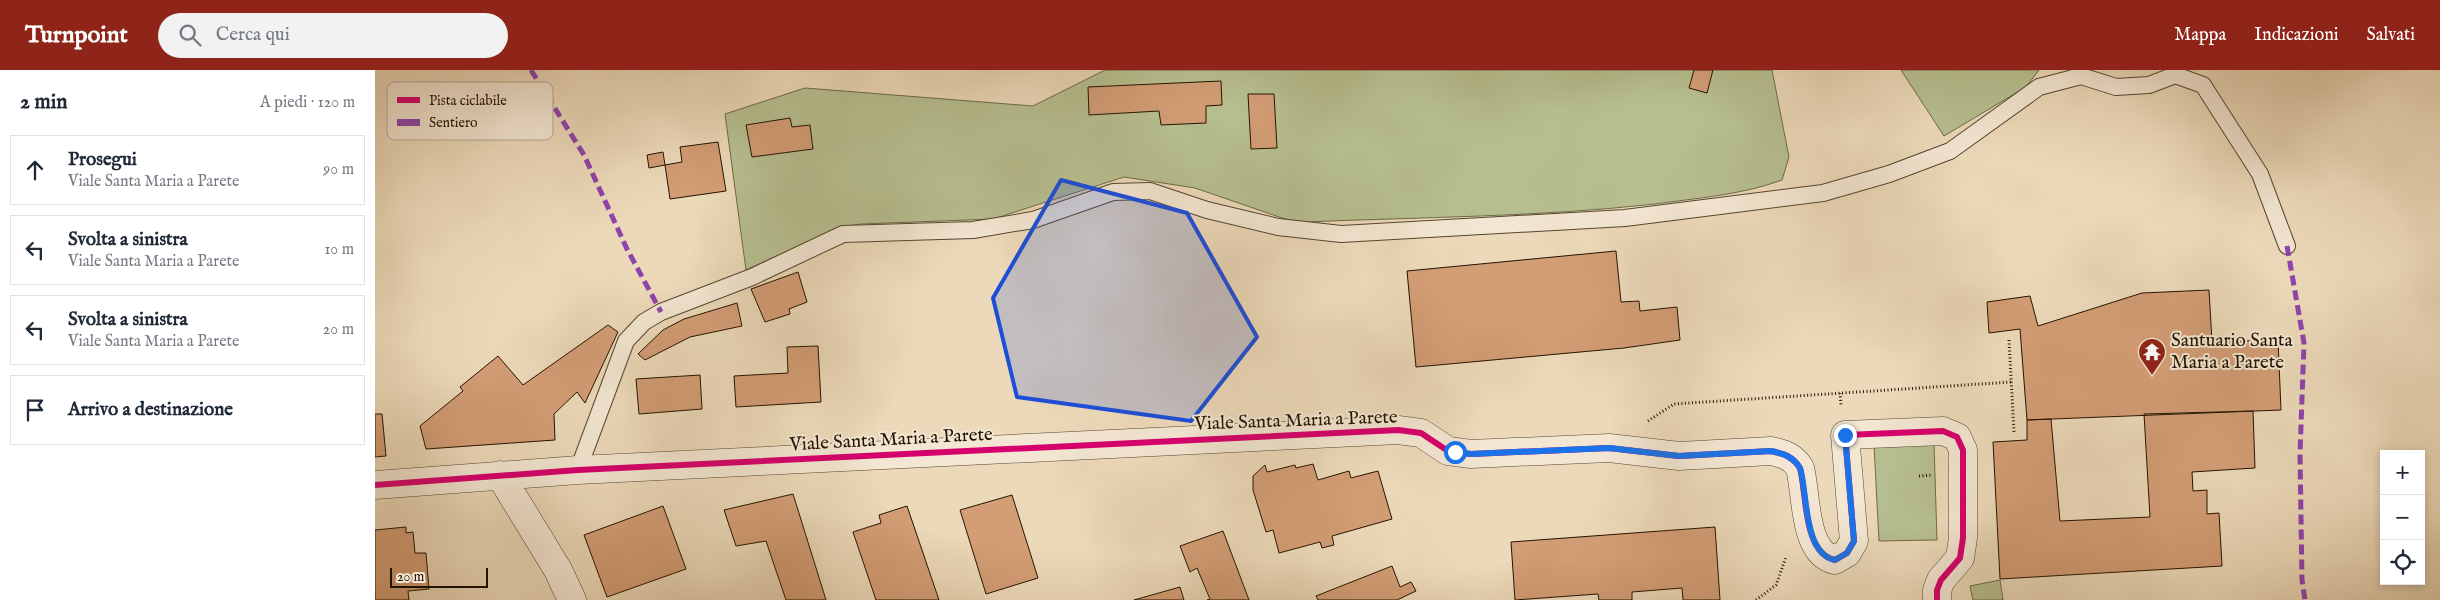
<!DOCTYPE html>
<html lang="it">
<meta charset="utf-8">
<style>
body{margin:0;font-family:"IM FELL English",serif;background:#f2f2f3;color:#1f2937}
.controls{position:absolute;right:15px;bottom:15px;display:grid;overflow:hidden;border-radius:0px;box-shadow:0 2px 8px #0003}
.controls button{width:45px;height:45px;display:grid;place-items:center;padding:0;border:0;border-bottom:1px solid #e0e1e3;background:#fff;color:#1f2937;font:25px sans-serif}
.scale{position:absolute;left:15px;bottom:12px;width:98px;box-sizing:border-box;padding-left:5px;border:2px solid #231400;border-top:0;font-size:14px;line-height:18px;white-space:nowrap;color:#231400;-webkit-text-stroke:4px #f3e6d2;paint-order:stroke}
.stop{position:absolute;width:15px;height:15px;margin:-11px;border:4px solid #1a73e8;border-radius:50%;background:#fff}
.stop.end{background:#1a73e8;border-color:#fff;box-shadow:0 1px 5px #0008}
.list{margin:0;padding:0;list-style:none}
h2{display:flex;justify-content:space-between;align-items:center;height:65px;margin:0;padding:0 20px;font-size:21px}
h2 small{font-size:16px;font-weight:400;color:#747a83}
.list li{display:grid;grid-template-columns:32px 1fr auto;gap:15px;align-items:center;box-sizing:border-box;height:70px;margin:0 10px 10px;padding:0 10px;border:1px solid #e0e1e3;border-radius:0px}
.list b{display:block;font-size:19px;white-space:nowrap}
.list p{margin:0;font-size:16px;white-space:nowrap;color:#747a83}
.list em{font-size:16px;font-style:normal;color:#747a83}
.icon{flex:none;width:28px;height:28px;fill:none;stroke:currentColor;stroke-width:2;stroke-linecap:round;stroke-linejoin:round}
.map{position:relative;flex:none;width:2065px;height:530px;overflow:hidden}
header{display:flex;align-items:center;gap:30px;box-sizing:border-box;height:70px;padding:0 25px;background:#8f2418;color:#fff}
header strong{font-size:24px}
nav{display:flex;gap:28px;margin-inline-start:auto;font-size:18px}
.search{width:350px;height:45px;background:#f2f2f3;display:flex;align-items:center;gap:12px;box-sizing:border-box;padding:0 18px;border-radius:28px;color:#747a83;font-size:19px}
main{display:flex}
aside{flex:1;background:#fff}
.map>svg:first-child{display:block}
.green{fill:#b7bf90;stroke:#6d6a48}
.building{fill:#d39d75;stroke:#231400}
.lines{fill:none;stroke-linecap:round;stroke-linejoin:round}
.lane-casing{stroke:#55452e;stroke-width:18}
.street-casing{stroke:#55452e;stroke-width:29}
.path{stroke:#231400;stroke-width:3;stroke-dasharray:1 2.5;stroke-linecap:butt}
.lane{stroke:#f3e6d2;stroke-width:16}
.street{stroke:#f3e6d2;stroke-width:28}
.quiet{stroke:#8e44ad;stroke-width:5;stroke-dasharray:10 5;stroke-linecap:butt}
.cycleway-casing{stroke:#f3e6d2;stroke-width:9}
.cycleway{stroke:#d6006c;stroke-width:6}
.route{stroke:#1a73e8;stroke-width:6}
.marked{fill:#1d4ed8;fill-opacity:0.2;stroke:#1d4ed8;stroke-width:4;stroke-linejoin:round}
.labels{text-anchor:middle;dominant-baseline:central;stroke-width:4;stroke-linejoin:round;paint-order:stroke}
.poi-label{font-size:19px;fill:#231400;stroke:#f3e6d2;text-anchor:start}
.street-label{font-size:19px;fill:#231400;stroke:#f3e6d2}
.key{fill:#f3e6d2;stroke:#b5a793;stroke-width:1}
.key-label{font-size:14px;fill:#231400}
</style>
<header>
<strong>Turnpoint</strong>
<div class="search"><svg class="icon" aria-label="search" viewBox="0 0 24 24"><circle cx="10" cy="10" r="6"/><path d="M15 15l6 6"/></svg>Cerca qui</div>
<nav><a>Mappa</a><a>Indicazioni</a><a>Salvati</a></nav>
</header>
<main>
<aside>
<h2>2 min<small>A piedi · 120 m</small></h2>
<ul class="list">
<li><svg class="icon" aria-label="ahead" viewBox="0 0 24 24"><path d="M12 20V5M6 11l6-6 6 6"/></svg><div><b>Prosegui</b><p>Viale Santa Maria a Parete</p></div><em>90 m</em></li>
<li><svg class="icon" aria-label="left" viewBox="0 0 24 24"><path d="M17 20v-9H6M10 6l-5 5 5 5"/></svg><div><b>Svolta a sinistra</b><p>Viale Santa Maria a Parete</p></div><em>10 m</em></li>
<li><svg class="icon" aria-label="left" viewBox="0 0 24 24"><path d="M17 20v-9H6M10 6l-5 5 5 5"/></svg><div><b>Svolta a sinistra</b><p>Viale Santa Maria a Parete</p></div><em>20 m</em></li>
<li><svg class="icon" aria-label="arrive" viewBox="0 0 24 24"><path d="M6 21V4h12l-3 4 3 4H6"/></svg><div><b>Arrivo a destinazione</b></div></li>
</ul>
</aside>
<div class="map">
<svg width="2065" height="530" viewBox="0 0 2065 530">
<rect width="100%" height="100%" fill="#ecd9b9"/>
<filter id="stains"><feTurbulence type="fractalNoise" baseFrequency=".004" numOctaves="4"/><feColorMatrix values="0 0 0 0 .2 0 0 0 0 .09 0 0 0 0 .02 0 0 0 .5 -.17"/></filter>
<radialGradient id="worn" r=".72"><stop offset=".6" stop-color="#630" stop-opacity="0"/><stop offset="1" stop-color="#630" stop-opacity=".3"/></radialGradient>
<path class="green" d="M730,0H1397L1414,87L1407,110C1366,125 1323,128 1280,134C1164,147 1047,147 930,152L910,149L820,118L749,107L618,149L486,154L465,157L371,200L350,44L430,18L658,36Z
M1526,0H1664L1651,17L1569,66Z
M1559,373L1562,470L1504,471L1499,375Z
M1625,510L1628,530H1598L1595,516Z"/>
<path class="building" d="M1319,0H1338L1332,23L1314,18Z
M846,11L847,35L831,36V53L786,55L784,41L714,45L713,17Z
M873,24H899L902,78L876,79Z
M415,48L417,57L435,55L438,79L377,87L371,55Z
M343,72L351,121L295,129L290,95L307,92L305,77Z
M288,82L290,95L274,98L272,85Z
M1241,181L1246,232L1264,231L1265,241L1302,237L1305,270L1249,278L1041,297L1032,201Z
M423,202L432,232L414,239L415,244L390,252L376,219Z
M1834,220L1837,272L1903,270L1906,340L1652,350L1645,259L1614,263L1612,232L1655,226L1663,256L1767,223Z
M362,233L367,256L315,267L270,290L263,284L288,260L309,249Z
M233,255L243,262L210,333L202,322L179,344L180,370L51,379L45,356L88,321L85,317L123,286L148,315Z
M443,276L446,332L361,337L359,306L413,303L412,277Z
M325,305L327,339L264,344L261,309Z
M1878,341L1880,398L1817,402L1818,421L1832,420V444L1844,443L1847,496L1625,509L1618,372L1652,370V350L1676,349L1685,451L1775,447L1769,344Z
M0,344H7L11,386L0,387Z
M938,394L943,410L974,401L976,408L1003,401L1017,449L957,466L959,475L947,478L945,472L904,483L898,460L891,462L878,420V406L890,395L892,402L920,395L921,398Z
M418,424L451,530H411L391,471L361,476L349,440Z
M637,425L663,508L611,524L585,440Z
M288,436L311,499L232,527L209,465Z
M532,436L564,530H501L478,462L506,453L504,445Z
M31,457V463L38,462L40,483H51L54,519L33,521L34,530H0V460Z
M1340,457L1345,530H1308L1307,518L1257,522V530H1224L1223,524L1140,530L1136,472Z
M848,461L874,530H832L835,529L822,498L815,502L805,476Z
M1017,496L1025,517L1036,512L1041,521L1022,530H943L941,526Z
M805,517L809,530H759Z"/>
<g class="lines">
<defs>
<path id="lane" d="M203,400L251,271L269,252L286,242L377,207L468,164L598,160L658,150L738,122L775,121L832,140L903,157L966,164L1250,148L1448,123L1514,104L1575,81L1664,17L1706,6L1741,17L1774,15L1800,5L1828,15L1885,104L1912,176"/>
<path id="street" d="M125,405L183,500L197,530
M0,415L203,400L1023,360L1046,363L1073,381L1096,384L1234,378L1304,386L1396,381C1410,384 1418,387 1425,398C1432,425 1428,483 1460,490L1472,483L1479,471L1470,365L1568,361L1582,367L1588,380V468L1585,488L1566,510L1562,520V530"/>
</defs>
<use href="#lane" class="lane-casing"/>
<use href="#street" class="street-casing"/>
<path class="path" d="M1634,270L1639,362
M1465,323L1466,335
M1273,351L1299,334L1636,312
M1544,406L1558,405
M1381,530L1401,515L1411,487"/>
<use href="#lane" class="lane"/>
<use href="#street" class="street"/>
<path class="quiet" d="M156,0L209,85L252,179L286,242
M1912,176L1929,273L1925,384L1927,510L1930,530"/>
<defs>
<path id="cycleway" d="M0,415L203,400L1023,360L1046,363L1073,381L1096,384L1234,378L1304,386L1396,381C1410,384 1418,387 1425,398C1432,425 1428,483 1460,490L1472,483L1479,471L1470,365L1568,361L1582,367L1588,380V468L1585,488L1566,510L1562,520V530"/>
</defs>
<use href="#cycleway" class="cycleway-casing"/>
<use href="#cycleway" class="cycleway"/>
</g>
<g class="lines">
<path class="route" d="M1080,382L1096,384L1234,378L1304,386L1396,381C1410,384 1418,387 1425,398C1433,425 1428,483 1460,490L1472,483L1479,471L1470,365"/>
</g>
<path class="marked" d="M686,110L812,143L882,267L816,351L642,327L618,228Z"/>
<defs>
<symbol id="temple-pin" viewBox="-11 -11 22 30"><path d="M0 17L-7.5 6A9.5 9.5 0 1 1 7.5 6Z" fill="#8f2418" stroke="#f3e6d2"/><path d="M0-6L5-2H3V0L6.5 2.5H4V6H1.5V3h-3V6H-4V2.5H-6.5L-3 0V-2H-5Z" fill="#fff"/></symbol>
</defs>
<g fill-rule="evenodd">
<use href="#temple-pin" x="1761" y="266" width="32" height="43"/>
</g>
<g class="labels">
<g class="poi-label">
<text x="1796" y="271">Santuario Santa<tspan x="1796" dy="22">Maria a Parete</tspan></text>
</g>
<g class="street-label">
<text transform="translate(921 351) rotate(-2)">Viale Santa Maria a Parete</text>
<text transform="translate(516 370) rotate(-3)">Viale Santa Maria a Parete</text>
</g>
</g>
<rect x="12" y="12" width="166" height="58" rx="8" class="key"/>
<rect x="22" y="27" width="23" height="6" fill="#d6006c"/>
<rect x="22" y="49" width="23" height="7" fill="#8e44ad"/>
<g class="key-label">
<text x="54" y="35">Pista ciclabile</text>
<text x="54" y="57">Sentiero</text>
</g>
<rect width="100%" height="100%" filter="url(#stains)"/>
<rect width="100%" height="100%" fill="url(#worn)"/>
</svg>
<div class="controls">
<button>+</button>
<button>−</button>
<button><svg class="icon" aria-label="locate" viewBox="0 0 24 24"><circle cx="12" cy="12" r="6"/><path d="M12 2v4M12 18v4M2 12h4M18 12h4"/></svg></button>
</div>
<div class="scale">20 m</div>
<div class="stop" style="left:1080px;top:382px"></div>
<div class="stop end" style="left:1470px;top:365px"></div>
</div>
</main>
